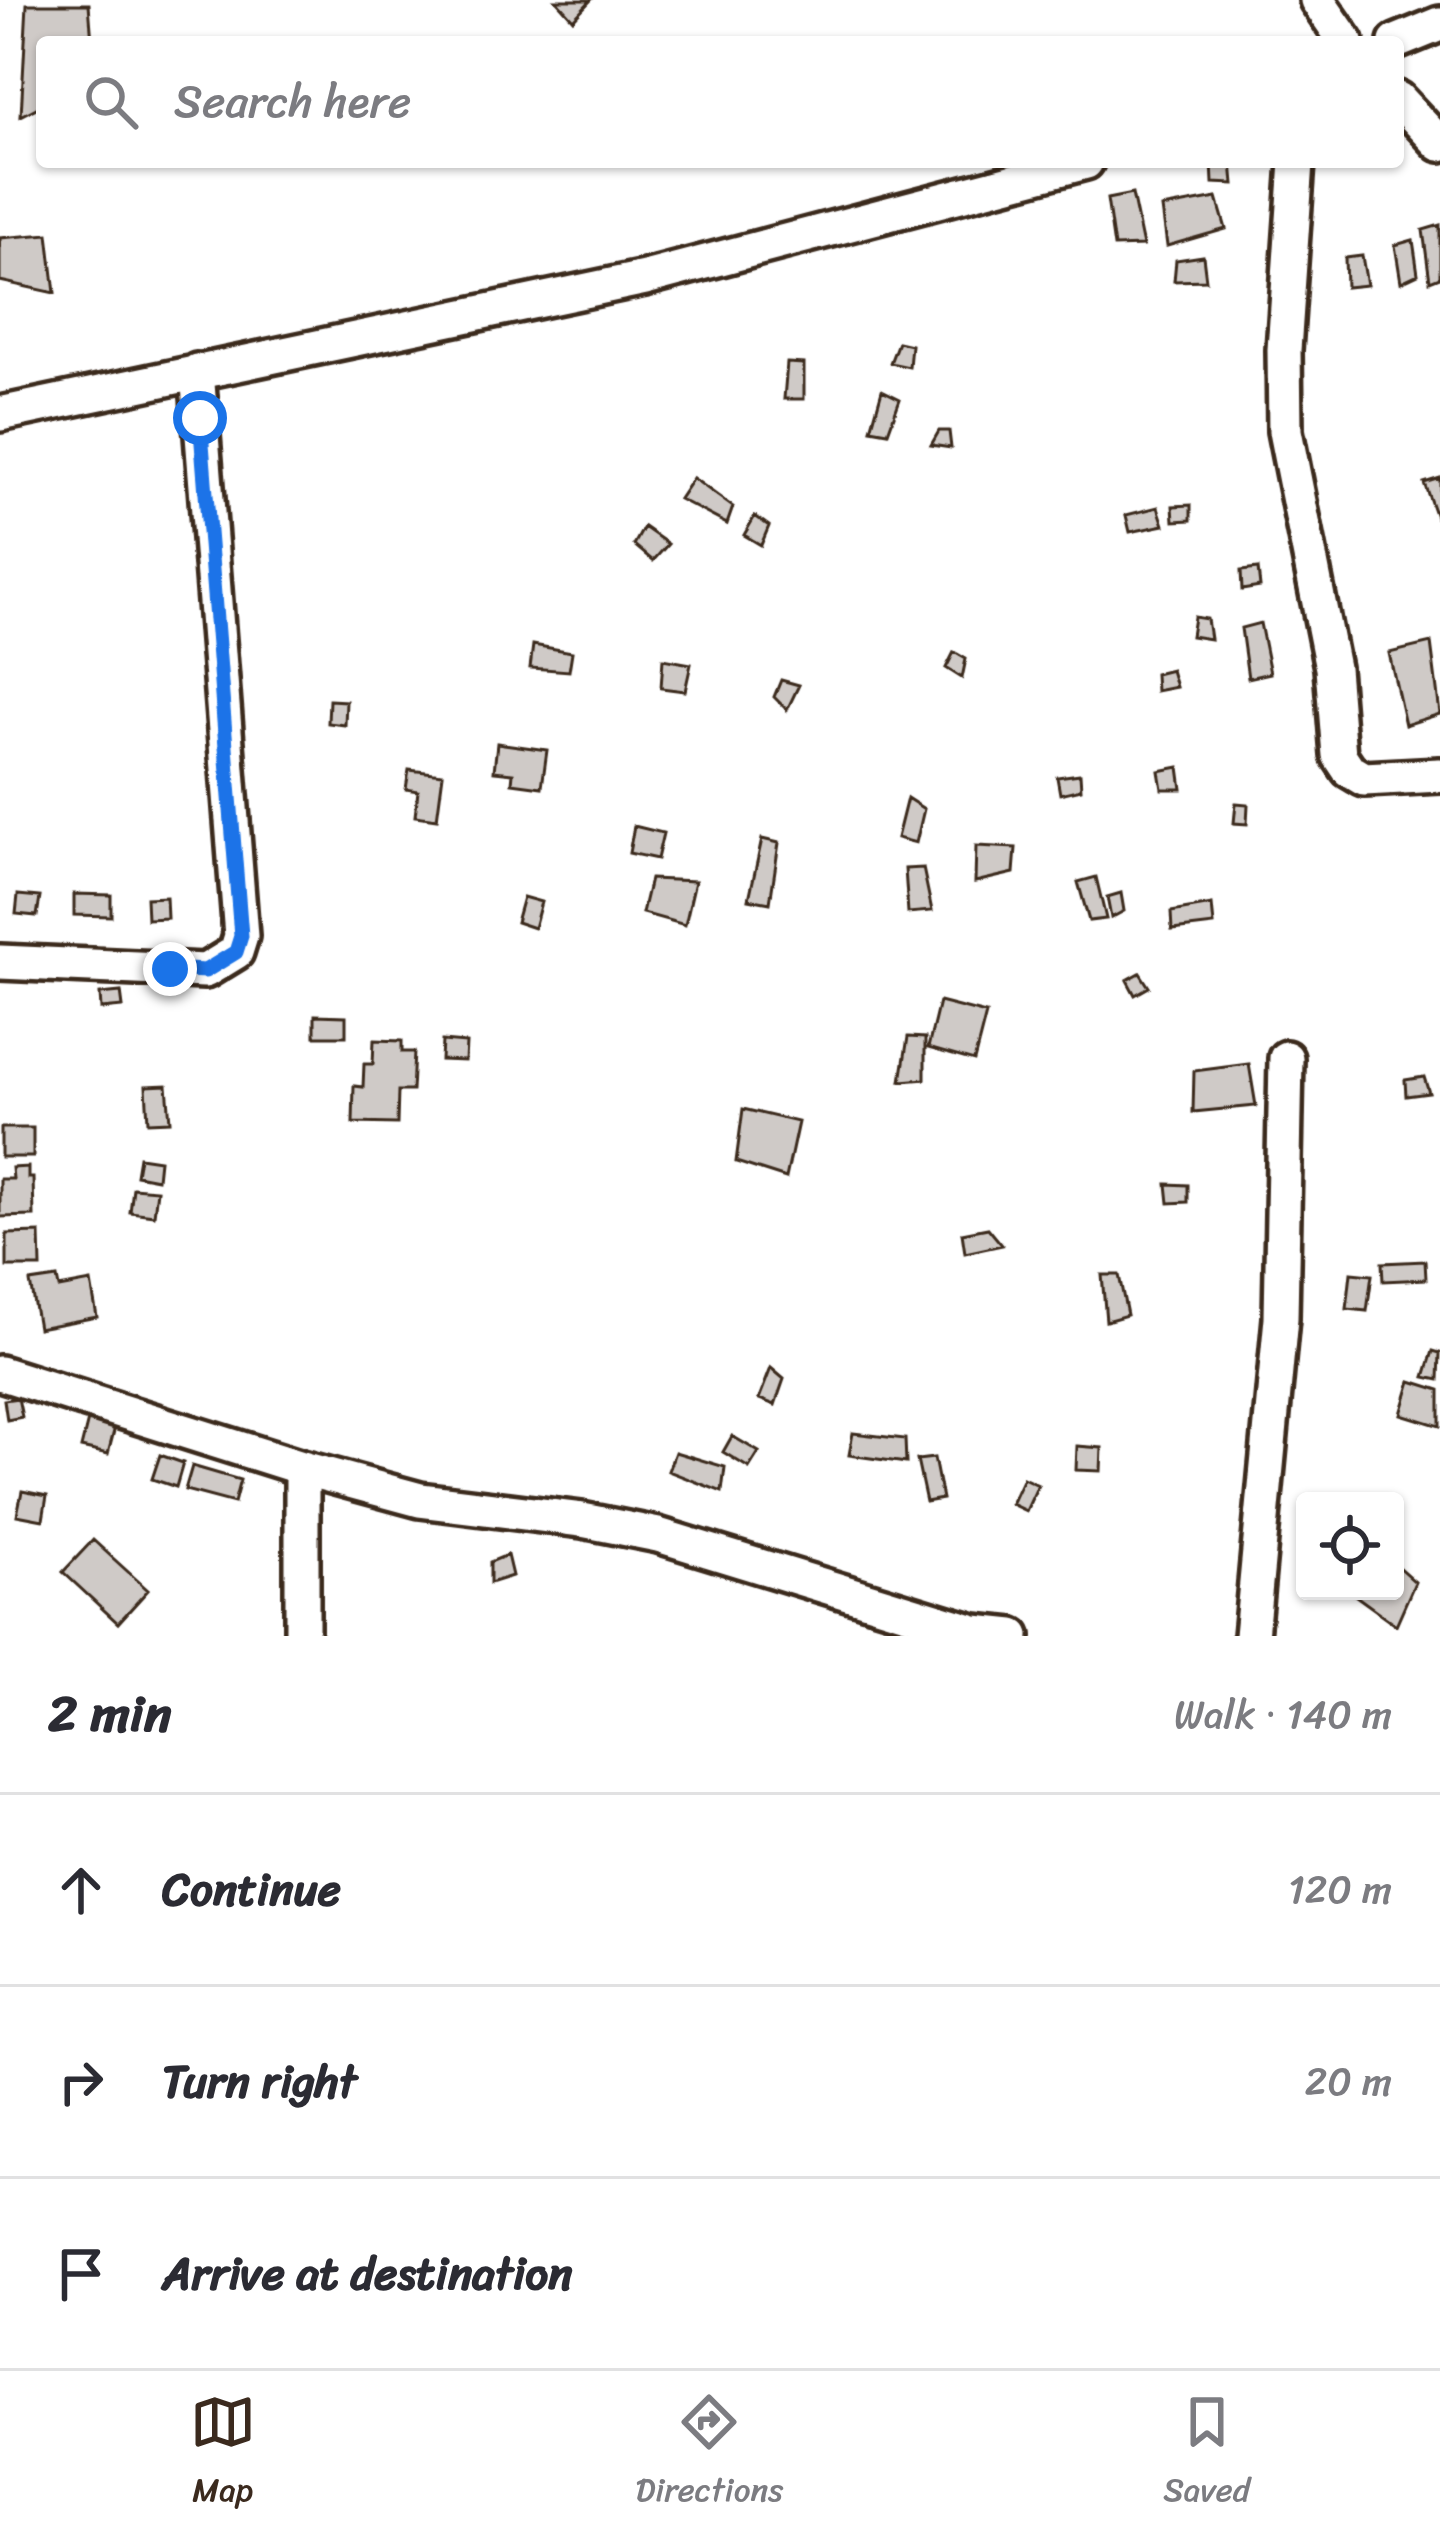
<!DOCTYPE html>
<meta charset="utf-8">
<style>
body{margin:0;font-family:Sriracha,sans-serif;background:#f7f7f7;color:#2b2b33}
.controls{position:absolute;right:36px;bottom:36px;display:grid;overflow:hidden;border-radius:12px;box-shadow:0 3px 9px #0004}
.controls button{width:108px;height:108px;display:grid;place-items:center;padding:0;border:0;border-bottom:3px solid #e1e1e2;background:#fff;color:#2b2b33;font:60px sans-serif}
.stop{position:absolute;width:36px;height:36px;margin:-27px;border:9px solid #1a73e8;border-radius:50%;background:#fff}
.stop.end{background:#1a73e8;border-color:#fff;box-shadow:0 3px 12px #0008}
.list{margin:0;padding:0;list-style:none}
h2{display:flex;justify-content:space-between;align-items:center;height:156px;margin:0;padding:0 48px;font-size:51px}
h2 small{font-size:39px;font-weight:400;color:#7c7c81}
.list li{display:grid;grid-template-columns:78px 1fr auto;gap:36px;align-items:center;box-sizing:border-box;height:192px;padding:0 48px;border-top:3px solid #e1e1e2}
.list b{display:block;font-size:45px;white-space:nowrap}
.list em{font-size:39px;font-style:normal;color:#7c7c81}
.icon{flex:none;width:66px;height:66px;fill:none;stroke:currentColor;stroke-width:2;stroke-linecap:round;stroke-linejoin:round}
.map{position:relative;flex:none;width:1440px;height:1636px;overflow:hidden}
.search{position:absolute;background:#fff;box-shadow:0 3px 9px #0004;left:36px;right:36px;top:36px;height:132px;display:flex;align-items:center;gap:30px;box-sizing:border-box;padding:0 42px;border-radius:12px;color:#7c7c81;font-size:45px}
.sheet{height:732px;background:#fff}
nav{display:flex;justify-content:space-around;align-items:center;box-sizing:border-box;height:168px;border-top:3px solid #e1e1e2;background:#fff;font-size:33px;color:#7c7c81}
nav a{display:grid;justify-items:center;gap:6px}
nav .on{color:#3b2a1e}
.map>svg:first-child{display:block}
.building{fill:#cfcac7;stroke:#3b2a1e;stroke-width:3}
.lines{fill:none;stroke-linecap:round;stroke-linejoin:round}
.street-casing{stroke:#3b2a1e;stroke-width:42}
.street{stroke:#fff;stroke-width:33}
.route{stroke:#1a73e8;stroke-width:15}
</style>
<div class="map">
<svg width="1440" height="1636" viewBox="0 0 1440 1636">
<rect width="100%" height="100%" fill="#fff"/>
<filter id="ink" filterUnits="userSpaceOnUse"><feTurbulence type="fractalNoise" baseFrequency=".00833" numOctaves="2"/><feDisplacementMap in="SourceGraphic" scale="24" xChannelSelector="R" yChannelSelector="G"/><feConvolveMatrix kernelMatrix="1 2 1 2 8 2 1 2 1" color-interpolation-filters="sRGB"/></filter>
<g filter="url(#ink)">
<path class="building" d="M556,0H591L573,19Z
M27,4H89L92,42H42V105L21,116Z
M1212,162H1232L1234,184L1213,183Z
M1132,194L1143,246L1114,247L1107,199Z
M1217,198L1226,229L1167,246L1162,208Z
M1440,225V277L1430,281L1423,230Z
M48,234L55,293L0,281V238Z
M1413,240L1418,274L1401,282L1395,245Z
M1203,256L1206,280L1174,281L1176,260Z
M1362,256L1367,285L1346,287L1345,258Z
M898,342L911,345L909,367L890,363Z
M787,363L804,364V399H784Z
M882,390L900,399L888,432L871,429Z
M939,431H949L951,448L931,445Z
M693,478L733,507L727,524L679,499Z
M1440,478V515L1436,517L1424,483Z
M1191,505V520L1174,521L1173,506Z
M1158,507L1164,525L1130,532L1126,515Z
M755,516L769,526L761,545L744,535Z
M644,527L668,544L653,561L634,545Z
M1258,569L1260,587L1242,590L1241,571Z
M1194,617L1207,619L1210,639L1191,636Z
M1260,623L1270,673L1248,678L1241,628Z
M1431,643L1440,714L1405,725L1389,653Z
M533,645L572,652L569,671L530,668Z
M954,652L966,659L962,678L946,668Z
M663,659L691,664L685,691L661,688Z
M1171,670L1176,687L1156,691L1155,674Z
M781,680L799,685L787,710L774,697Z
M329,700L346,701L345,725L328,723Z
M497,743L547,750L542,787L512,783L513,773L494,771Z
M1179,767L1182,789H1162L1159,771Z
M409,770L443,774L437,819L415,816L418,791L406,789Z
M1080,774L1081,789L1060,794L1057,777Z
M907,798L924,809L916,843L897,838Z
M1236,803L1248,804L1247,824L1234,823Z
M634,826L663,833L657,859L629,853Z
M762,839L779,843L770,903L749,899Z
M976,846L1016,848L1014,873L975,882Z
M923,868L932,911L908,913L905,869Z
M1096,877L1106,919L1089,921L1078,882Z
M650,879L695,881L685,925L642,913Z
M1121,893L1124,911L1111,918L1107,897Z
M74,894L111,895V916L74,915Z
M18,895L40,897L37,916L16,914Z
M166,897L167,918L147,919L146,898Z
M523,897L541,902L534,928L516,922Z
M1212,905L1214,925L1172,930L1171,912Z
M1140,973L1149,987L1135,995L1127,980Z
M121,992L123,1007L101,1009L100,994Z
M939,1002L986,1014L974,1061L928,1048Z
M315,1015L346,1016V1036H315Z
M908,1037L925,1038V1079L901,1081Z
M374,1040L402,1041V1052H414L412,1091H398L397,1124L353,1123L354,1086L363,1087L364,1064H373Z
M442,1041L466,1043L465,1061L441,1060Z
M1249,1064L1256,1106L1193,1112L1194,1071Z
M1424,1077L1429,1093L1406,1096L1405,1080Z
M167,1085L170,1121L148,1122L146,1086Z
M743,1109L798,1122L786,1178L736,1162Z
M1,1128H33V1157H1Z
M139,1157L159,1160L157,1179L136,1175Z
M28,1167V1178H33L34,1216L0,1217V1179H13L12,1168Z
M1167,1184L1188,1185V1202L1169,1203Z
M133,1188L157,1190L154,1215L130,1212Z
M988,1228L1002,1245L965,1253L962,1233Z
M40,1233L41,1267H7V1234Z
M1425,1261L1426,1279L1383,1281L1382,1263Z
M1351,1273L1372,1275L1367,1311L1347,1309Z
M1102,1275H1119L1127,1315L1106,1321Z
M57,1278L59,1288L91,1282L97,1317L38,1328L30,1282Z
M1433,1351L1440,1353L1439,1380L1425,1377Z
M771,1368L784,1379L775,1405L759,1399Z
M1411,1381L1440,1390V1426L1401,1414Z
M18,1398L22,1417L7,1420L4,1400Z
M88,1420L115,1427L108,1454L81,1448Z
M853,1433L905,1439L906,1463L849,1455Z
M732,1436L759,1452L749,1468L723,1452Z
M1077,1446L1102,1448L1101,1471L1076,1470Z
M675,1452L725,1467L722,1492L668,1471Z
M160,1455L183,1463L176,1487L152,1479Z
M934,1458L942,1499L926,1502L917,1460Z
M192,1466L240,1480L234,1503L185,1490Z
M1023,1478L1038,1485L1026,1511L1011,1504Z
M22,1491L47,1496L43,1520L17,1515Z
M93,1540L148,1590L118,1623L63,1572Z
M507,1555L512,1576L490,1583V1562Z
M1395,1564L1415,1582L1396,1625L1349,1591H1395Z"/>
<g class="lines">
<defs>
<path id="street" d="M1317,0L1346,42
M1396,42L1440,24
M1398,99L1440,144
M1297,162L1284,350L1285,431L1332,668L1339,755L1349,770L1364,779L1440,775
M0,414L645,278L1086,162
M0,962L205,971L236,952L241,936L197,371
M0,1373L302,1468L420,1500L582,1520L658,1535L975,1632L1013,1636
M302,1468V1636
M1251,1636L1281,1318L1286,1058"/>
</defs>
<use href="#street" class="street-casing"/>
<use href="#street" class="street"/>
</g>
</g>
<g class="lines" filter="url(#ink)">
<path class="route" d="M170,969L205,971L236,952L241,936L200,418"/>
</g>
</svg>
<div class="controls">
<button><svg class="icon" aria-label="locate" viewBox="0 0 24 24"><circle cx="12" cy="12" r="6"/><path d="M12 2v4M12 18v4M2 12h4M18 12h4"/></svg></button>
</div>
<div class="stop" style="left:200px;top:418px"></div>
<div class="stop end" style="left:170px;top:969px"></div>
<div class="search"><svg class="icon" aria-label="search" viewBox="0 0 24 24"><circle cx="10" cy="10" r="6"/><path d="M15 15l6 6"/></svg>Search here</div>
</div>
<section class="sheet">
<h2>2 min<small>Walk · 140 m</small></h2>
<ul class="list">
<li><svg class="icon" aria-label="ahead" viewBox="0 0 24 24"><path d="M12 20V5M6 11l6-6 6 6"/></svg><div><b>Continue</b></div><em>120 m</em></li>
<li><svg class="icon" aria-label="right" viewBox="0 0 24 24"><path d="M7 20v-9h11M14 6l5 5-5 5"/></svg><div><b>Turn right</b></div><em>20 m</em></li>
<li><svg class="icon" aria-label="arrive" viewBox="0 0 24 24"><path d="M6 21V4h12l-3 4 3 4H6"/></svg><div><b>Arrive at destination</b></div></li>
</ul>
</section>
<nav>
<a class="on"><svg class="icon" aria-label="map" viewBox="0 0 24 24"><path d="M3 6l6-2 6 2 6-2v14l-6 2-6-2-6 2zM9 4v14M15 6v14"/></svg>Map</a>
<a><svg class="icon" aria-label="directions" viewBox="0 0 24 24"><path d="M12 3l9 9-9 9-9-9zM9 14v-3h6M13 9l2 2-2 2"/></svg>Directions</a>
<a><svg class="icon" aria-label="saved" viewBox="0 0 24 24"><path d="M7 4h10v16l-5-4-5 4z"/></svg>Saved</a>
</nav>
